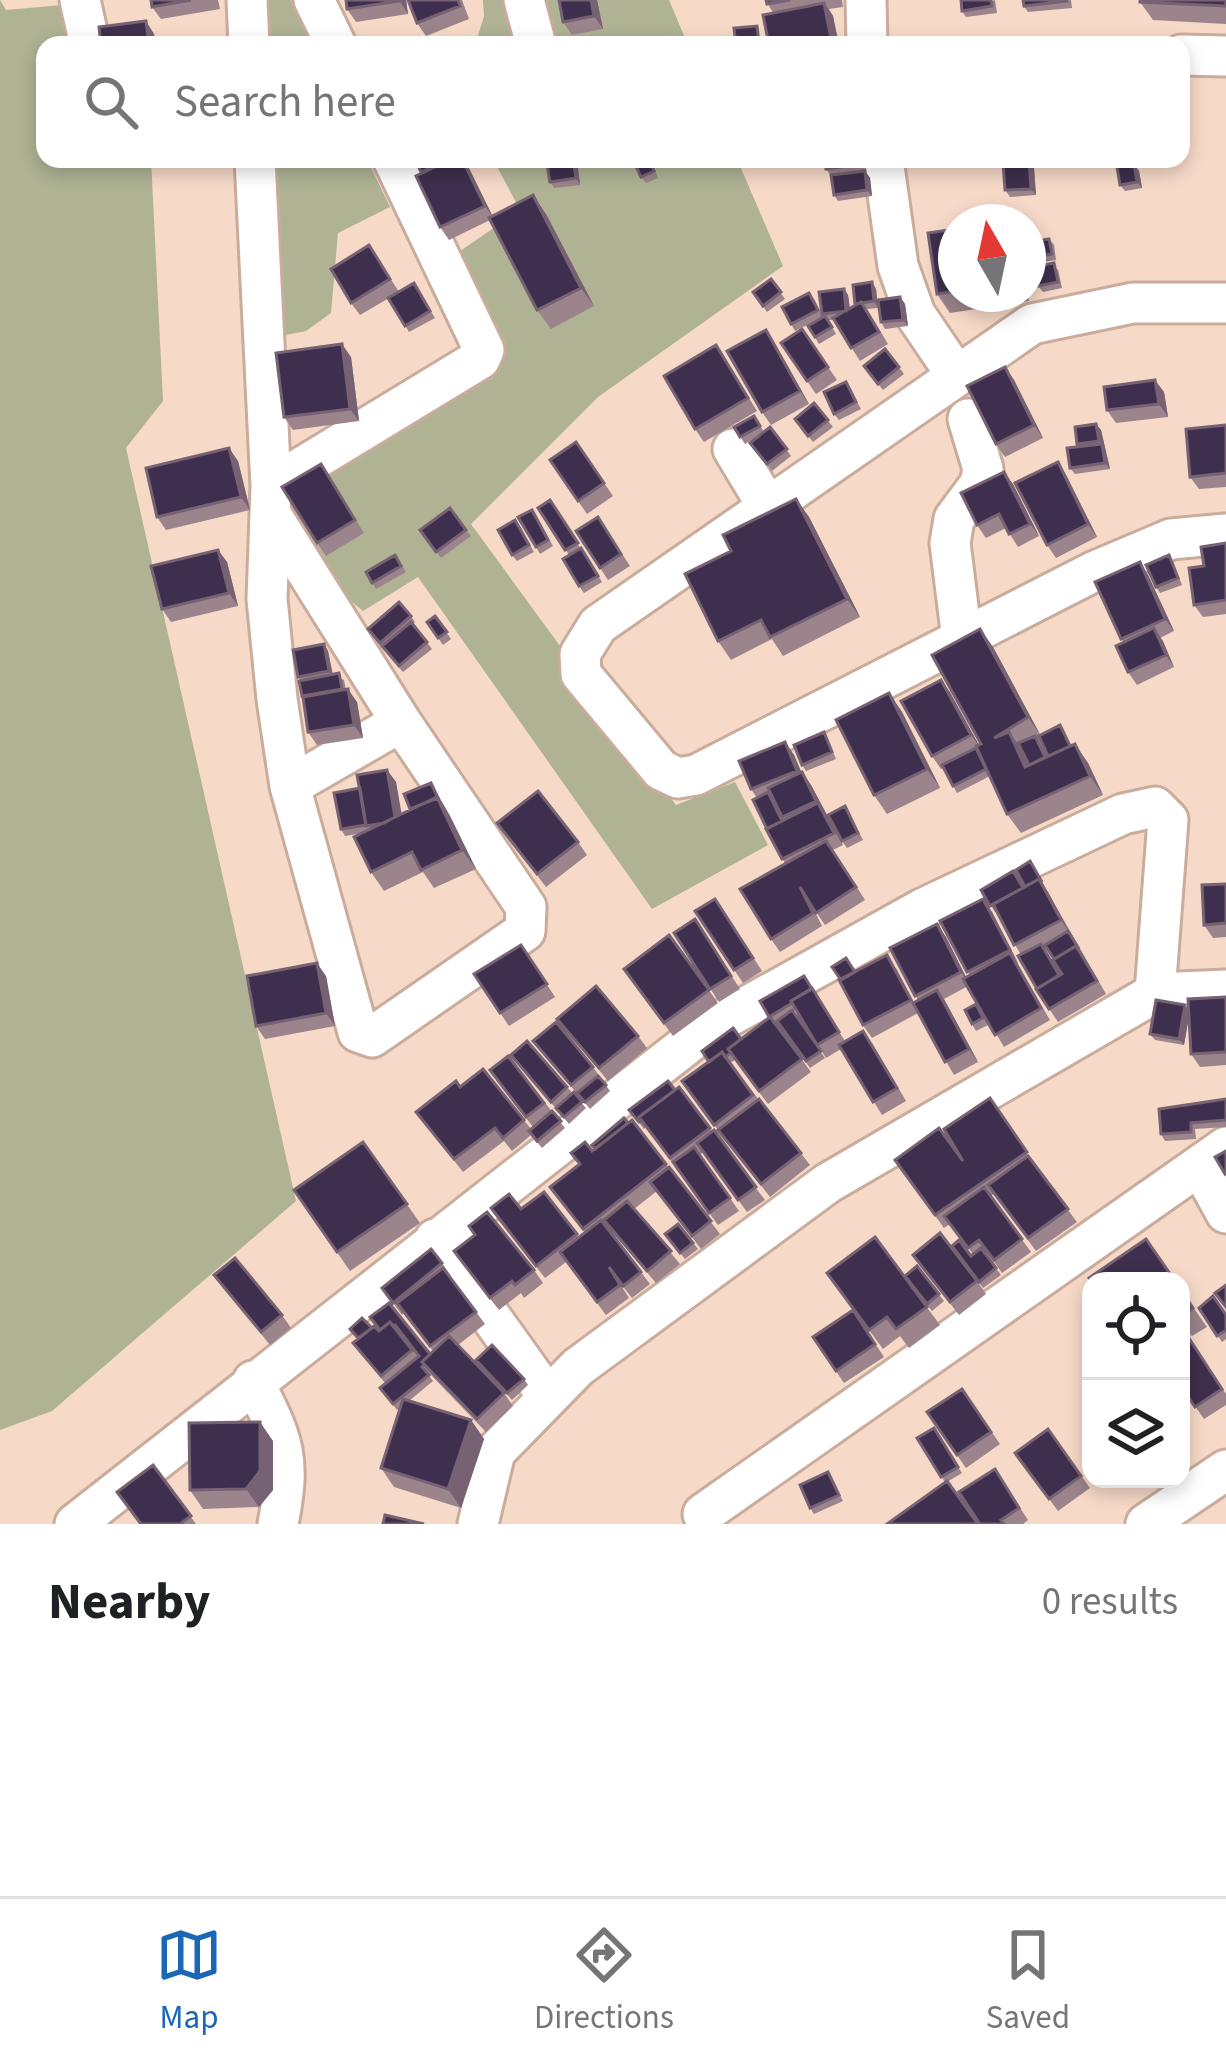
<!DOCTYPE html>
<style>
body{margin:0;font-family:"Source Sans 3",sans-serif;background:#f2f2f2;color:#202124}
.controls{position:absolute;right:36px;bottom:36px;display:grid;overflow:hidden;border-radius:24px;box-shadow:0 6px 18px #0003}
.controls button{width:108px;height:108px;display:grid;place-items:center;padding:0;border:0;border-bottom:3px solid #e0e0e0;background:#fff;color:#202124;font:60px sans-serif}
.compass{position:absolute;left:938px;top:204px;width:108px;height:108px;border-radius:50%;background:#fff;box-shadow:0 6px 18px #0003;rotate:351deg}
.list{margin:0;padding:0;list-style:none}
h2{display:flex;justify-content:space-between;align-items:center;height:156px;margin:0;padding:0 48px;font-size:51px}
h2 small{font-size:39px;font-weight:400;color:#757577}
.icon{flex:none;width:66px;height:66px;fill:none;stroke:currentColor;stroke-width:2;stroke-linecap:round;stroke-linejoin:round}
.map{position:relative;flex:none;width:1226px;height:1524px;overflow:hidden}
.search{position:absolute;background:#fff;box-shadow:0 6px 18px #0003;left:36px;right:36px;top:36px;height:132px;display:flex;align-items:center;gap:30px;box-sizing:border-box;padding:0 42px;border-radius:24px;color:#757577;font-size:45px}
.sheet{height:372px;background:#fff}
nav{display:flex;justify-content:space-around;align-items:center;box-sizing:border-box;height:168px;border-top:3px solid #e0e0e0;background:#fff;font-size:33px;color:#757577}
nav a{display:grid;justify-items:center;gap:6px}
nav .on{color:#1b67b6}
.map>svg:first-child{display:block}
.green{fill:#afb394}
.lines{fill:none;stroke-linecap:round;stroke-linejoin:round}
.minor-casing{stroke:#caac9c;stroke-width:45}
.minor{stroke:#fff;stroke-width:39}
.wall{fill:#9b848b;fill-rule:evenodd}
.shaded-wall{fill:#766273}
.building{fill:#3f2f4e;stroke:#766273;stroke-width:3}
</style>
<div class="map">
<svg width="1226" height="1524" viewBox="0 0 1226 1524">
<rect width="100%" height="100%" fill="#f7d9c8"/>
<path class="green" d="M0,0L6,10L73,4L79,45H45V159H151L163,401L126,448L296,1201L52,1411L0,1430Z
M268,0H291L313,45H263L261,7Z
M483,0H669L688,45H475L484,16Z
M268,159H367L390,207L338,233L331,313L306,331L276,337Z
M493,159H737L783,266L598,397L471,524L676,805L735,782L768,845L652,909L418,577L363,611L320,575L284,501L295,484L502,342L450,258L520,210Z"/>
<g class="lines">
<defs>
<path id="minor" d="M80,0L90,45
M247,0L249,45
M314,0L336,45
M524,0L536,45
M866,0L867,45
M1181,55L1226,56
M255,159L271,486L267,599L277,699L290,786L358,1032L372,1037L525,931L526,907L401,722
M883,159L898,266L915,314L957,376
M1226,303H1133L1032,324L598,625L580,654L581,674L661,770L678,778L696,775L1093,572L1171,539L1226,534
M733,449L768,507
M271,486L480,359L484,350L393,159
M270,513L401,722L290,786
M962,639L950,543L954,519L980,484L983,469L968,419
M1200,1166L1226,1213
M435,1239L548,1397
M253,1381C284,1440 291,1458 278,1524
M703,1514L1226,1147
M75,1524L708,1028L922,909L1123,814L1155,807L1168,820L1155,993L1226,990
M478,1524L495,1452L578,1367L828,1183L1155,993
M1146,1524L1226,1470"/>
</defs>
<use href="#minor" class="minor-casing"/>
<use href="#minor" class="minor"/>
</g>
<path class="wall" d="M151,0H218L220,9L161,19L152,7Z
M346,0H406L408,14L356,22L347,9Z
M408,0H462L469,19L426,36L417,23Z
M559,0H597L603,29L572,35L563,22Z
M766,0H842L843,7L829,9L833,16L838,42L841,41L844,45H769L773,13Z
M995,0L997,13L966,17L962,11Z
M1071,0L1072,8L1028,12L1024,6Z
M1226,0V24L1153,20L1140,2Z
M415,159H467L468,161L465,162L492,216L546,214L594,306L551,329L537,310L490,220L449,240L440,227Z
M546,159H577L580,185L554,188L550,182Z
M774,159H808L778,165Z
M865,161L866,170L841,174L865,171L870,178L872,196L838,201L834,195L831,176L826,169Z
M653,165L658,178L646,183L641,177Z
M1034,168L1036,195L1010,197L1005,190Z
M1139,171L1142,188L1125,191L1120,185Z
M956,229V294H1028L1029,301L950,313L937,294Z
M1049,239L1054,245L1056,260L1036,263L1031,257Z
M369,245L399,292L414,283L435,318L409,332L389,298L360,315L351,303Z
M1058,269L1062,288L1043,292L1038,286Z
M771,279L785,299L767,312L753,292Z
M872,282L876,289L878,308L867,309L888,344L860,361L834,320H828L836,334L819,344L808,326L824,316L822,314L844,289L848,295L850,309L856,305Z
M900,297L905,304L908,326L885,329L881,322Z
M814,299L823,317L795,331L791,324Z
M802,329L837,380L816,394L781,343Z
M766,330L809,404L771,425L762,412Z
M716,345L757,411L704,442L695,429Z
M885,349L904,374L883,390L864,366Z
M351,357L359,421L293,430L284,417Z
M1005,367L1014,380L1043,438L1005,457L996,444Z
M846,382L861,409L839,420L834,414Z
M1164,392L1168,417L1116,423L1107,410Z
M814,403L833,427L813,442L795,419Z
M754,416L764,432L770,427L791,456L772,471L750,443L762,434L745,444L734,427Z
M1096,424L1101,430L1110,469L1075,474L1070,468L1079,447L1077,444Z
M1226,425V487L1199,489L1190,477Z
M576,442L613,496L587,514L550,460Z
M238,461L250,510L166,530L157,517Z
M321,464L364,533L326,556L317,543Z
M1066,475L1097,537L1056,558L1047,545Z
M1013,484L1039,536L1018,547L1006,528L986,538L977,525Z
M796,499L809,517L860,617L783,656L772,639L731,660L718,641L731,551Z
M550,500L602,582L584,593L579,586L569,555L538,508Z
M450,508L471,536L441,558L420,530Z
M536,516L553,546L540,554L536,547Z
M598,517L630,566L608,580L576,531Z
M520,527L534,552L517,561L512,555Z
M1226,543V614L1203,617L1194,605L1204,566Z
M218,550L227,562L238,606L171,622L162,609Z
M395,555L406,572L376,589L372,583Z
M1140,562L1148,575L1174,631L1160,638L1174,667L1137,685L1128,672L1124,642L1121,639Z
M1173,562L1182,585L1160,593L1156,587Z
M411,616L415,622L413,624L432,649L403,672L372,636Z
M435,616L451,639L443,645L427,622Z
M980,629L993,647L1040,735L1060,725L1071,745L1088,763L1103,795L1021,833L1007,814L990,776L957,793L943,768L941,769L932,756L941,680L979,745L981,744Z
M324,644L328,651L333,675L344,680L346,690L357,702L363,738L317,745L308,732L301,681L298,677Z
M889,693L902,712L940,788L887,814L874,795Z
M824,732L836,759L806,771L802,765Z
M785,742L794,755L801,772L811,785L843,845L833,850L865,900L825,925L812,906L822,926L780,952L771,939L785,864L757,798L751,789Z
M387,770L396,782L401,814L411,810L431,783L450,816L476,869L434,888L423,872L384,891L371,872L363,833L345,836L341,829L360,788Z
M845,806L863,840L847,848L842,841Z
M497,823L578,842L587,855L546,887Z
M1030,861L1106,994L1058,1022L1036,989L1021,955L996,911L995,912L981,890L1023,887ZM1046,946L1062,974L1060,975L1044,947Z
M1226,884V937L1213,938L1204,925Z
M715,899L762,971L743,983L695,911Z
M992,912L1018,963H1017L1050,1020L1004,1047L968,986L944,999L978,1062L954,1075L918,1013L872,1038L863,1025L841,980L855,972L896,968L914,1002L918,1000L890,948L946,937L966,978L970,976L940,921Z
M695,919L740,989L719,1002L674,933Z
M669,935L718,1003L673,1036L624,969Z
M521,945L555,997L509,1026L474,974Z
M326,976L335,1026L265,1039L256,1026Z
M804,976L845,1041L872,1043L906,1101L882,1115L841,1049L826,1058L796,1010L793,1012L825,1058L810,1068L777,1021L774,1022L811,1072L768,1104L735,1060L730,1063L810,1165L770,1197L723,1137L682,1081L769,1018L760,1001Z
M1226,997V1065L1200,1067L1191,1054L1189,1015L1184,1045L1155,1040L1150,1034L1185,1005L1189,1010Z
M976,1004L988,1025L976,1031L972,1024Z
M557,1019L638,1036L647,1048L608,1081Z
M533,1041L593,1067L610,1091L590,1109Z
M511,1055L567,1087L586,1108L569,1124Z
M508,1056L565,1128L542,1148L531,1135L512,1151L504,1141L463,1172L416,1112L460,1087L483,1069L531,1129L533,1127L499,1083Z
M679,1087L765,1200L747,1212L703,1152L700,1155L739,1211L718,1225L646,1127L644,1129L629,1110Z
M990,1098L1035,1166L1077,1222L1036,1251L994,1194L990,1196L1031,1252L1002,1273L988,1253L986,1254L1001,1275L983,1288L952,1246L971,1256L973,1254L950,1224L944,1228L895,1160L963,1161Z
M1226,1099V1127L1195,1129L1196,1139L1165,1141L1161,1134Z
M632,1120L720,1234L701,1249L657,1191L634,1209L680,1264L656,1283L609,1228L608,1229L650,1284L632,1298L617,1279L629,1298L606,1315L566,1262L545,1278L500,1220L521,1209L544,1192L579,1237L585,1233L550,1187Z
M363,1142L420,1223L350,1271L294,1190Z
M678,1224L698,1249L685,1259L665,1234Z
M875,1237L940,1325L909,1348L900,1336L883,1349L827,1273Z
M913,1255L977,1281L986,1294L959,1315Z
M442,1263L451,1276L450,1277L485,1324L458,1345L504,1393L513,1406L486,1432L428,1372L427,1373L433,1381L409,1401L471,1420L484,1439L461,1508L394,1487L381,1468L400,1408L397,1410L380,1388L385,1383L353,1343L358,1339L350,1329L372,1328L379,1331L389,1303L430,1354L433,1351L404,1313L402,1315L382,1288ZM399,1332L419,1356L418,1357L398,1333Z
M463,1264L534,1270L543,1283L524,1298L521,1293L499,1310Z
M917,1266L944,1301L932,1311L905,1276Z
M214,1275L282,1315L291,1328L270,1345Z
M1181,1290L1207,1327L1192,1336L1184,1330L1226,1394V1405L1204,1419L1181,1386Z
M1199,1308L1226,1315V1339L1222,1342Z
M853,1310L884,1357L844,1383L813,1337Z
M476,1360L524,1379L528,1385L512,1400Z
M962,1389L1000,1444L966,1468L927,1412Z
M934,1428L962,1473L947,1482H945L917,1438Z
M1048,1429L1090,1488L1058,1511L1015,1453Z
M273,1441V1490L259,1507L203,1509L190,1490Z
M153,1465L196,1524H140Z
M995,1469L1028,1520L1023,1524H980Z
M828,1472L843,1501L814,1514L810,1508Z"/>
<path class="shaded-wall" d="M399,0H406L408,14Z
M591,0H597L603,29L594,16Z
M824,3L833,16L839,45H835L831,39Z
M146,21L154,34L156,45H149Z
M462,159L469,168L494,219L485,206Z
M573,159H577L580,185L576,178Z
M1029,161L1034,168L1036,195L1031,189Z
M1134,164L1139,171L1142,188L1137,182Z
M865,171L870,178L872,196L867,190Z
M533,195L546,214L594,306L581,288Z
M872,282L876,289L878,308L874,301Z
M844,289L848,295L851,318L846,311Z
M900,297L905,304L908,326L903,320Z
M766,330L774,342L809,404L800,391Z
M342,344L351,357L359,421L350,409Z
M1005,367L1014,380L1043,438L1034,425Z
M1155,380L1164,392L1168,417L1159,404Z
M1096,424L1101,430L1110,469L1105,463L1103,447L1099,441Z
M229,448L238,461L250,510L241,497Z
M1058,462L1066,475L1097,537L1088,524Z
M1004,472L1013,484L1039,536L1030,524Z
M796,499L809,517L860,617L847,599Z
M218,550L227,562L238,606L229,593Z
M1140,562L1148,575L1174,631L1165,619Z
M1154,628L1163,641L1174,667L1166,655Z
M980,629L993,647L1041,736L1028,717Z
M324,644L328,651L333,677L329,671Z
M941,680L950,692L980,747L971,735Z
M348,689L357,702L363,738L354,725Z
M889,693L902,712L940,788L927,769Z
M1009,732L1022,750L1038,785L1025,767Z
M785,742L794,755L806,783L797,771Z
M1075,744L1088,763L1103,795L1090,776Z
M387,770L396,782L405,833L396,820Z
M802,772L811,785L843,845L816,801Z
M431,783L450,816L476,869L462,850Z
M1039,879L1048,892L1070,933L1061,920Z
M983,899L992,912L1018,963L1010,950Z
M937,924L946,937L970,985L961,972Z
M317,963L326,976L335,1026L326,1013Z
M937,990L946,1003L978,1062L969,1049Z
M1185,1005L1190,1011L1184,1045L1179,1039Z
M471,1420L484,1439L461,1508L448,1489Z
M260,1422L273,1441V1490L259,1507L246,1489Z"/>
<path class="building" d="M151,0H191L152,7Z
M346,0H399V1L347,9Z
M408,0H458L460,6L417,23Z
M559,0H591L594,16L563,22Z
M766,0H790L767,4Z
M961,0H991L992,6L962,11Z
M1023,0H1067V1L1024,6Z
M1140,0H1226V6L1140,2Z
M824,3L831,39L801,45H769L763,15Z
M146,21L149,45H101L99,27Z
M757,26L759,43L736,45L734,28Z
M415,159H452L421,172Z
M452,159H462L485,206L440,227L416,176Z
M546,159H573L576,178L550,182Z
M649,159L654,171L641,177L635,164Z
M831,159H861L862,164L826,169L824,160Z
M1029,161L1031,189L1005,190L1003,163Z
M1134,164L1137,182L1120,185L1117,167Z
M865,171L867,190L834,195L831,175Z
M533,195L581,288L537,310L489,218Z
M956,229V291L937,294L928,233Z
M1049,239L1052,254L1031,257L1029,242Z
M369,245L390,279L351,303L331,269Z
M1054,263L1058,282L1038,286L1034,267Z
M771,279L781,292L763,306L753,292Z
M872,282L874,301L855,304L853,285Z
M414,283L430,311L405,326L388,298Z
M844,289L846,311L822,314L819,292Z
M809,293L818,310L791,324L782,307Z
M900,297L903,320L881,322L878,300Z
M861,302L879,332L851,348L833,318Z
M825,316L832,327L815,337L808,326Z
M802,329L828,367L807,381L781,343Z
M766,330L800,391L762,412L727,351Z
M342,344L350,409L284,417L276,353Z
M716,345L748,398L695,429L664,376Z
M885,349L899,367L878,384L864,366Z
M1005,367L1034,425L996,444L967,386Z
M1155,380L1159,404L1107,410L1104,387Z
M846,382L856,402L834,414L824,392Z
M814,403L828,420L808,436L795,419Z
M754,416L760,426L740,437L734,427Z
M1096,424L1099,441L1077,444L1075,427Z
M1226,425V473L1190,477L1186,429Z
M770,427L787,449L767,464L750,443Z
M576,442L604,483L578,501L550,460Z
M1102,444L1105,463L1070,468L1067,448Z
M229,448L241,497L157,517L146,468Z
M1058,462L1088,524L1047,545L1015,483Z
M321,464L355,520L317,543L282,487Z
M1004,472L1030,524L1009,534L999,514L977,525L961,493Z
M796,499L847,599L770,637L761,620L718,641L685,574L731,551L723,535Z
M550,500L578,543L565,550L538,508Z
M450,508L466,530L436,552L420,530Z
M532,510L548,540L536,547L518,517Z
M598,517L621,554L600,568L576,531Z
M515,520L529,545L512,555L498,530Z
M1226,543V600L1194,605L1189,568L1204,566L1201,547Z
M581,548L598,576L579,586L563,559Z
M218,550L229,593L162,609L151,566Z
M395,555L401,566L372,583L366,572Z
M1169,555L1178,578L1156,587L1146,565Z
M1140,562L1165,619L1121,639L1095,582Z
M399,602L411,616L380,643L368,629Z
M435,616L447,632L438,638L427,622Z
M411,622L427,642L399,666L382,646Z
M1154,628L1166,655L1128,672L1116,646Z
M980,629L1028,717L994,738L1009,732L1025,767L1075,744L1090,776L1007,814L976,746L981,744L932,655Z
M324,644L329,671L298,677L293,650Z
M339,673L342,689L302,696L299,681Z
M941,680L971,735L932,756L901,701Z
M348,689L354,725L308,732L303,697Z
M889,693L927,769L874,795L836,720Z
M1060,725L1070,746L1048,756L1039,736Z
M824,732L832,752L802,765L794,745Z
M1035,736L1045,757L1029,765L1018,743Z
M785,742L797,771L751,789L739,761Z
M976,748L986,769L953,786L942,765Z
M387,770L395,817L384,823L366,826L357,775Z
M802,772L816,801L782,817L768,788Z
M431,783L438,798L410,809L404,794Z
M360,788L366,825L341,829L334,793Z
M538,791L578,842L537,874L497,823Z
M768,792L782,821L767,829L753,800Z
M437,797L462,850L421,870L412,852L371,872L354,837Z
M818,803L834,833L782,859L766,829Z
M845,806L858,833L842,841L828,815Z
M826,841L856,887L816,913L800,887L813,913L771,939L740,889Z
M1030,861L1042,882L1039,879L1025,887L1016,870Z
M1013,871L1023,888L990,906L981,890Z
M1039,879L1061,920L1014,945L993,904Z
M1226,884V923L1204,925L1202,885Z
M715,899L753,958L734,970L695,911Z
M983,899L1010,950L967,972L940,921Z
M695,919L731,976L710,989L674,933Z
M937,924L961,972L915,996L890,948Z
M1068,931L1079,949L1076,946L1054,959L1045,945Z
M669,935L709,990L664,1023L624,969Z
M1041,944L1059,975L1037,989L1018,956Z
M521,945L547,984L500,1013L474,974Z
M1076,946L1097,981L1049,1009L1036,989L1062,974L1053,960Z
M1010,953L1041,1008L995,1035L963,979Z
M887,955L911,1000L863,1025L839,980Z
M846,958L855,972L841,980L832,967Z
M317,963L326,1013L256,1026L247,976Z
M804,976L812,989L791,1001L792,1003L769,1017L760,1001Z
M596,986L638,1036L599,1068L557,1019Z
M812,988L839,1032L817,1045L791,1001Z
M937,990L969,1049L945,1062L913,1003Z
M1226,997V1052L1191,1054L1188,999Z
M1156,1000L1185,1005L1179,1039L1150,1034Z
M976,1004L983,1018L972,1024L965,1010Z
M792,1010L821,1051L806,1061L777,1021Z
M770,1017L802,1059L759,1091L728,1049Z
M556,1022L593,1067L571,1085L533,1041Z
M733,1028L741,1039L728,1049L731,1053L725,1057L722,1052L709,1062L702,1051Z
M863,1031L897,1088L873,1102L839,1045Z
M527,1041L567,1087L551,1102L511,1055Z
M722,1052L753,1095L714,1125L682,1081Z
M508,1056L544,1103L526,1117L490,1070Z
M483,1069L524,1120L503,1138L495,1128L454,1159L416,1112L456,1081L460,1087Z
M598,1076L606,1085L585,1102L577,1093Z
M668,1081L675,1090L639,1117L641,1121L639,1122L629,1110Z
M679,1087L710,1128L670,1158L639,1117Z
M574,1092L582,1102L564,1117L556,1108Z
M990,1098L1027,1152L935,1215L895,1160L939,1128L963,1161L944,1129Z
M759,1099L801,1153L761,1184L718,1130Z
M1226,1099V1120L1191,1123V1132L1161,1134L1159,1109Z
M552,1111L561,1121L537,1141L529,1131Z
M624,1118L628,1123L595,1149L592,1145Z
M632,1120L666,1164L583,1229L550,1187L580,1164L571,1153L585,1142L592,1151Z
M714,1130L756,1187L738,1200L697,1143Z
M363,1142L407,1204L337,1252L294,1190Z
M694,1147L730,1198L709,1213L673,1162Z
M1226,1151V1173L1225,1174L1215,1157Z
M1028,1156L1068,1209L1028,1238L988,1185Z
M669,1167L711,1221L692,1236L650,1182Z
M984,1187L1022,1239L994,1260L979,1240L968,1248L944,1216Z
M544,1192L577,1234L536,1266L491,1208L509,1194L521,1209Z
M627,1201L671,1251L647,1271L604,1220Z
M487,1212L534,1270L515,1285L512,1281L490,1298L454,1251L475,1235L469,1226Z
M601,1220L641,1272L623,1286L609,1267L620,1285L597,1302L560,1252Z
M678,1224L693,1243L680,1253L665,1234Z
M940,1233L977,1281L950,1302L913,1255Z
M875,1237L927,1307L896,1329L887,1317L869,1330L827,1273Z
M1146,1239L1175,1281L1091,1282L1089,1278Z
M959,1240L971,1256L981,1248L996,1268L979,1282L952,1246Z
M431,1249L442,1263L393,1303L382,1288Z
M235,1258L282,1315L261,1332L214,1275Z
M917,1266L939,1294L927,1304L905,1276Z
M443,1268L476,1312L430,1346L397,1303Z
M1226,1285V1307L1215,1293Z
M1181,1290L1193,1308L1181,1316Z
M1213,1296L1226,1315V1330L1217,1336L1199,1308Z
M389,1303L430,1354L422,1362L424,1365L422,1367L429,1375L393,1404L380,1388L419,1356L395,1325L393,1326L390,1322L380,1330L370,1317Z
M853,1310L875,1344L836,1371L813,1337Z
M362,1318L372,1328L358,1338L350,1329Z
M390,1322L412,1350L381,1376L353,1343L374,1326L379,1331Z
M1181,1326L1222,1389L1195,1407L1181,1386Z
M449,1336L504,1393L477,1419L422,1362Z
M492,1345L524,1379L507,1393L476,1360Z
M962,1389L991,1432L957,1455L927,1412Z
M403,1399L471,1420L448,1489L381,1468Z
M260,1422V1471L246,1489L190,1490L189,1423Z
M934,1428L958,1467L941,1477L917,1438Z
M1048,1429L1081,1476L1049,1499L1015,1453Z
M153,1465L191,1516L180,1524H141L117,1492Z
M995,1469L1019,1508L1001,1520L1004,1524H980L959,1492Z
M828,1472L839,1495L810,1508L800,1485Z
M947,1481L978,1524H887Z
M385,1515L424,1524H383Z"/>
</svg>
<div class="controls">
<button><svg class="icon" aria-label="locate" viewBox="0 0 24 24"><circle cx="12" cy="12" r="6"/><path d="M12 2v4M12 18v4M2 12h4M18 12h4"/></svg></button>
<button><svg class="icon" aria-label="layers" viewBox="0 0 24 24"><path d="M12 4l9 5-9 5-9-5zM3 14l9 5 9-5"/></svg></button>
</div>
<svg class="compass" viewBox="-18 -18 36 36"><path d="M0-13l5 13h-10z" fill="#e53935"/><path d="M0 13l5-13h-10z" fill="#757577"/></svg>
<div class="search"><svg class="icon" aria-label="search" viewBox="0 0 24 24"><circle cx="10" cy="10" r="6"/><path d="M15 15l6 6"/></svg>Search here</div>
</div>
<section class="sheet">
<h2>Nearby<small>0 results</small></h2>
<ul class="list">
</ul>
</section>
<nav>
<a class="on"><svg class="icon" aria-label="map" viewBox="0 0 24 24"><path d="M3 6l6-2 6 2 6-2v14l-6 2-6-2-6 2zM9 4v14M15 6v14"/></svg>Map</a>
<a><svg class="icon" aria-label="directions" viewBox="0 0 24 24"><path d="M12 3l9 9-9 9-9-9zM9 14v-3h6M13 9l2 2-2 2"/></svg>Directions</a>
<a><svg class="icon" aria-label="saved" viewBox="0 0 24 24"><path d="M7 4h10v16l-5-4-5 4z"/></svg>Saved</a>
</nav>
